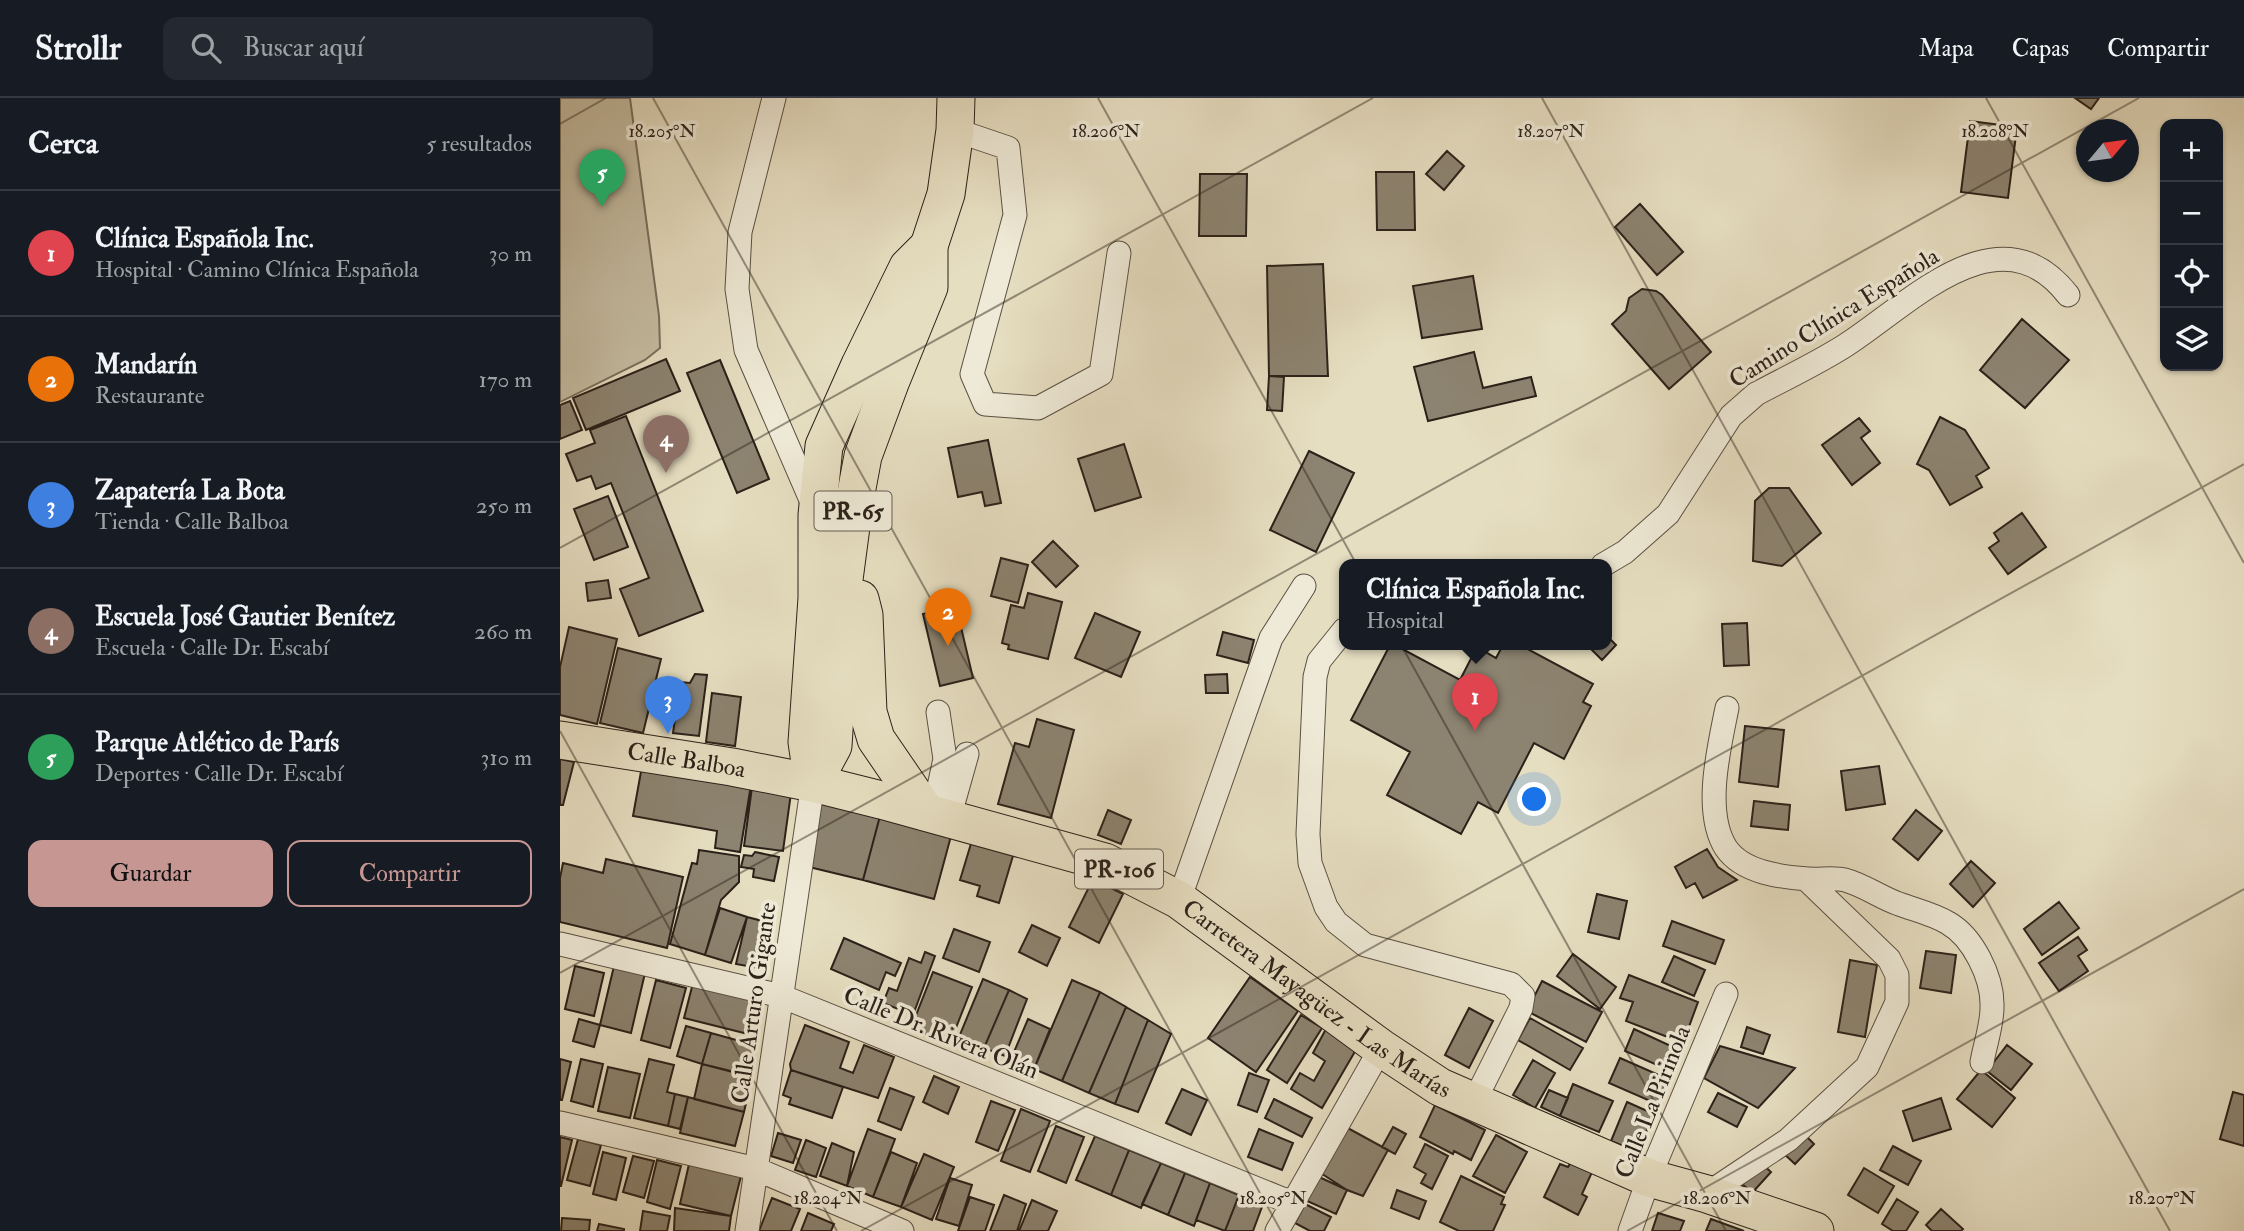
<!DOCTYPE html>
<html lang="es">
<meta charset="utf-8">
<style>
body{margin:0;font-family:"IM FELL Double Pica",serif;background:#242831;color:#f1f3f6}
.controls{position:absolute;right:21px;top:21px;display:grid;overflow:hidden;border-radius:14px;box-shadow:0 2px 5px #0004}
.controls button{width:63px;height:63px;display:grid;place-items:center;padding:0;border:0;border-bottom:2px solid #363941;background:#171b24;color:#f1f3f6;font:35px sans-serif}
.compass{position:absolute;left:1516px;top:21px;width:63px;height:63px;border-radius:50%;background:#171b24;box-shadow:0 2px 5px #0004;rotate:61deg}
.you{position:absolute;left:975px;top:702px;width:24px;height:24px;margin:-18px;border:5px solid #fff;border-radius:50%;background:#1a73e8;box-shadow:0 0 0 10px #1a73e833}
.badge{display:grid;place-items:center;width:46px;height:46px;border-radius:50%;background:#c59692;color:#fff;font-size:23px;font-weight:700}
.pin{position:absolute;translate:-50% -58px;filter:drop-shadow(0 2px 4px #0008)}
.pin::after{content:'';position:absolute;top:37px;width:24px;height:21px;background:inherit;clip-path:polygon(0 0,100% 0,50% 100%)}
.popup{position:absolute;left:779px;top:461px;width:273px;height:91px;box-sizing:border-box;display:grid;place-content:center;border-radius:14px;background:#171b24;filter:drop-shadow(0 2px 5px #0005);font-size:23px;white-space:nowrap;color:#9ea1a6}
.popup b{font-size:26px;color:#f1f3f6}
.popup::after{content:'';position:absolute;left:50%;top:100%;margin-left:-14px;border:14px solid transparent;border-top-color:#171b24}
.list{margin:0;padding:0;list-style:none}
h2{display:flex;justify-content:space-between;align-items:center;height:91px;margin:0;padding:0 28px;font-size:30px}
h2 small{font-size:23px;font-weight:400;color:#9ea1a6}
.list li{display:grid;grid-template-columns:46px 1fr auto;gap:21px;align-items:center;box-sizing:border-box;height:126px;padding:0 28px;border-top:2px solid #363941}
.list b{display:block;font-size:26px;white-space:nowrap}
.list p{margin:0;font-size:23px;white-space:nowrap;color:#9ea1a6}
.list em{font-size:23px;font-style:normal;color:#9ea1a6}
.actions{display:flex;gap:14px;padding:21px 28px}
.actions a{flex:1;padding:16px 0;border:2px solid #c59692;border-radius:14px;text-align:center;font-size:24px;color:#c59692}
.actions .main{background:#c59692;color:#111}
.icon{flex:none;width:38px;height:38px;fill:none;stroke:currentColor;stroke-width:2;stroke-linecap:round;stroke-linejoin:round}
.map{position:relative;flex:none;width:1684px;height:1133px;overflow:hidden}
header{display:flex;align-items:center;gap:42px;box-sizing:border-box;height:98px;padding:0 35px;background:#171b24;border-bottom:2px solid #363941}
header strong{font-size:33px}
nav{display:flex;gap:38px;margin-inline-start:auto;font-size:24px}
.search{width:490px;height:63px;background:#242831;display:flex;align-items:center;gap:18px;box-sizing:border-box;padding:0 24px;border-radius:14px;color:#9ea1a6;font-size:26px}
main{display:flex}
aside{flex:1;background:#171b24}
.map>svg:first-child{display:block}
.green{fill:#c6bea4;stroke:#78705e;stroke-width:2}
.building{fill:#8c8370;stroke:#2b2119;stroke-width:2}
.lines{fill:none;stroke-linecap:round;stroke-linejoin:round}
.street-casing{stroke:#5a5043;stroke-width:25}
.primary-casing{stroke:#2b2119;stroke-width:39}
.street{stroke:#efead7;stroke-width:23}
.primary{stroke:#e6dec1;stroke-width:37}
.ticks{fill:none;stroke:#2b2119;stroke-width:2;stroke-opacity:0.45}
.labels{text-anchor:middle;dominant-baseline:central;stroke-width:7;stroke-linejoin:round;paint-order:stroke}
.shield{fill:#efead7;stroke:#665d52;stroke-width:2}
.shield-label{font-size:23px;font-weight:bold;fill:#2b2119}
.street-label{font-size:24px;fill:#2b2119;stroke:#efead7}
.ticks-label{font-size:18px;text-anchor:middle;fill:#2b2119;stroke:#efead7;stroke-width:7;stroke-linejoin:round;paint-order:stroke}
</style>
<header>
<strong>Strollr</strong>
<div class="search"><svg class="icon" aria-label="search" viewBox="0 0 24 24"><circle cx="10" cy="10" r="6"/><path d="M15 15l6 6"/></svg>Buscar aquí</div>
<nav><a>Mapa</a><a>Capas</a><a>Compartir</a></nav>
</header>
<main>
<aside>
<h2>Cerca<small>5 resultados</small></h2>
<ul class="list">
<li><span class="badge" style="background:#e0444e">1</span><div><b>Clínica Española Inc.</b><p>Hospital · Camino Clínica Española</p></div><em>30 m</em></li>
<li><span class="badge" style="background:#e8710a">2</span><div><b>Mandarín</b><p>Restaurante</p></div><em>170 m</em></li>
<li><span class="badge" style="background:#3f7fe0">3</span><div><b>Zapatería La Bota</b><p>Tienda · Calle Balboa</p></div><em>250 m</em></li>
<li><span class="badge" style="background:#8d6e63">4</span><div><b>Escuela José Gautier Benítez</b><p>Escuela · Calle Dr. Escabí</p></div><em>260 m</em></li>
<li><span class="badge" style="background:#2e9e5b">5</span><div><b>Parque Atlético de París</b><p>Deportes · Calle Dr. Escabí</p></div><em>310 m</em></li>
</ul>
<div class="actions"><a class="main">Guardar</a><a>Compartir</a></div>
</aside>
<div class="map">
<svg width="1684" height="1133" viewBox="0 0 1684 1133">
<rect width="100%" height="100%" fill="#e6dec1"/>
<filter id="stains"><feTurbulence type="fractalNoise" baseFrequency=".00286" numOctaves="4"/><feColorMatrix values="0 0 0 0 .2 0 0 0 0 .09 0 0 0 0 .02 0 0 0 .5 -.17"/></filter>
<radialGradient id="worn" r=".72"><stop offset=".6" stop-color="#630" stop-opacity="0"/><stop offset="1" stop-color="#630" stop-opacity=".3"/></radialGradient>
<path class="green" d="M0,0H70L99,218L100,250L85,262L0,304Z"/>
<path class="building" d="M1515,0H1539L1531,11Z
M1410,23L1457,29L1448,100L1401,94Z
M887,53L904,68L884,92L866,76Z
M816,74H854L855,132H817Z
M640,76H687L686,138H639Z
M1080,106L1123,154L1097,177L1055,129Z
M763,166L768,278H709L707,168Z
M913,178L922,231L862,240L853,188Z
M1082,191L1096,193L1102,197L1151,254L1109,291L1052,226L1066,213L1069,200Z
M1462,221L1509,262L1465,310L1420,272Z
M914,254L923,290L971,279L976,298L868,323L854,269Z
M106,261L120,293L26,332L13,300Z
M160,262L209,381L177,395L127,275Z
M709,278L724,279L722,313L707,312Z
M10,303L22,332L0,341V307Z
M66,318L143,513L79,538L60,491L89,480L51,385L36,391L31,378L17,383L6,356L35,345L30,332Z
M1380,319L1405,332L1429,370L1416,378L1422,389L1390,407L1369,372L1357,366Z
M1299,320L1310,333L1301,340L1320,365L1292,387L1262,347Z
M428,342L441,405L425,408L422,394L398,399L388,350Z
M564,346L581,399L535,413L518,361Z
M749,353L794,375L756,454L710,432Z
M1209,390H1229L1261,435L1222,468L1193,463L1195,403Z
M48,398L68,449L34,462L14,411Z
M1462,415L1486,449L1448,476L1429,450L1439,443L1434,435Z
M493,443L518,468L496,489L472,464Z
M441,460L468,467L458,505L431,498Z
M48,482L51,500L28,503L26,485Z
M468,495L502,504L488,561L448,551L449,547L442,545L451,507L464,510Z
M396,508L413,580L380,588L363,516Z
M535,515L580,534L561,579L515,560Z
M1187,525L1189,567L1164,568L1162,526Z
M9,529L57,541L37,626L0,617V569Z
M663,534L694,542L688,565L657,557Z
M1046,537L1056,547L1042,562L1027,547H1046Z
M830,547H835L900,582L917,549L936,560L943,547H960L1033,586L1023,604L1031,608L1004,661L974,645L938,715L918,704L901,736L827,697L850,654L791,622Z
M58,550L101,561L83,635L40,625Z
M135,576L147,577L139,638L113,635L120,584L130,585Z
M667,576L668,595H646L645,577Z
M152,595L181,599L175,648L146,644Z
M477,621L514,632L491,720L438,706L455,645L469,649Z
M1185,628L1224,632L1218,689L1179,684Z
M0,661L14,664L3,707H0Z
M82,668L191,687L180,754L155,750L157,733L73,718Z
M1319,668L1325,706L1286,712L1281,673Z
M192,689L231,695L223,753L184,748Z
M1194,703L1230,707L1228,732L1191,728Z
M261,704L320,718L303,782L249,769Z
M548,712L571,722L561,746L538,737Z
M1356,712L1382,733L1358,762L1333,741Z
M320,718L391,738L374,801L303,782Z
M413,739L455,751L439,805L417,798L420,788L400,782Z
M1147,751L1158,769L1177,782L1143,800L1135,785L1126,790L1115,769Z
M139,752L179,758V784L161,802L145,857L110,846L132,765L137,766Z
M195,754L219,759L214,783L193,779L194,771L181,769L184,757L192,758Z
M46,761L123,779L107,850L0,824V780L3,765L43,775Z
M1411,763L1435,785L1413,809L1390,786Z
M533,781L563,796L539,845L509,829Z
M1037,796L1067,803L1059,841L1028,834Z
M1499,804L1519,830L1482,857L1464,831Z
M160,810L187,819L171,865L145,857Z
M187,819L214,826L204,871L176,866Z
M1112,823L1164,842L1155,866L1103,848Z
M472,827L500,840L487,868L459,854Z
M394,831L430,844L419,874L383,860Z
M1518,839L1527,852L1518,858L1528,873L1499,893L1479,865Z
M284,840L341,865L335,878L326,874L319,892L271,871Z
M1366,853L1396,857L1391,895L1360,890Z
M365,854L375,858L353,917L323,905L329,890L337,893L349,860L361,865Z
M1013,856L1056,889L1040,911L997,878Z
M1114,858L1145,872L1134,898L1102,884Z
M1290,862L1317,867L1305,939L1278,934Z
M15,868L44,875L34,918L5,911Z
M54,868L85,875L71,935L40,927Z
M373,874L412,889L390,945L351,930Z
M1069,877L1138,904L1123,945L1066,923L1073,904L1060,900Z
M690,879L738,913L696,974L648,940Z
M423,881L449,892L424,950L399,939Z
M96,882L126,890L110,950L81,942Z
M512,882L540,894L502,983L474,971Z
M982,883L1042,914L1026,944L967,913Z
M133,885L200,902L192,937L124,920Z
M449,892L467,901L445,958L424,950Z
M540,894L566,909L529,995L502,983Z
M566,909L588,922L555,1006L529,995Z
M909,910L933,923L909,970L885,957Z
M741,917L762,930L727,985L707,972Z
M970,920L1023,950L1010,972L958,942Z
M19,921L40,927L34,949L13,943Z
M468,921L490,931L474,971L451,961Z
M588,922L611,936L578,1014L555,1006Z
M245,927L289,944L280,970L293,975L304,947L334,959L318,1000L231,972L230,966Z
M126,928L151,935L142,966L117,958Z
M1187,929L1210,937L1203,956L1181,949Z
M766,931L797,950L762,1010L731,991L740,975L754,983L765,963L753,955Z
M1074,931L1113,949L1104,970L1065,953Z
M151,935L194,947L187,977L142,966Z
M1447,947L1472,966L1451,992L1427,973Z
M1160,948L1235,970L1198,1010L1144,980Z
M1060,960L1108,981L1097,1006L1049,985Z
M0,961L11,964L2,1002H0Z
M21,961L43,966L33,1009L11,1003Z
M89,961L114,967L107,994L115,996L108,1028L74,1020Z
M973,962L995,975L975,1010L953,997Z
M142,966L192,979L184,1014L134,1001Z
M48,969L80,976L70,1020L38,1013Z
M231,972L283,989L272,1020L229,1006L231,1000L223,997Z
M1421,972L1455,1000L1432,1029L1397,1001Z
M689,975L709,982L697,1014L678,1007Z
M374,978L399,989L388,1016L363,1004Z
M1013,986L1053,1003L1039,1034L1000,1018Z
M330,990L354,999L341,1032L318,1023Z
M622,991L647,1002L631,1037L606,1025Z
M989,992L1008,1000L1000,1018L981,1009Z
M1673,994L1684,997V1048L1660,1041Z
M1158,995L1187,1009L1177,1029L1148,1014Z
M115,996L128,999L120,1031L108,1028Z
M128,999L184,1014L175,1048L120,1035Z
M1381,1000L1391,1031L1353,1043L1343,1013Z
M714,1001L752,1020L742,1039L705,1020Z
M431,1003L455,1012L438,1053L416,1044Z
M1067,1004L1094,1016L1078,1054L1051,1043Z
M875,1007L925,1032L911,1062L894,1053L893,1056L860,1039Z
M461,1011L490,1023L470,1074L441,1063Z
M496,1028L524,1039L506,1085L478,1073Z
M784,1028L828,1052L803,1098L787,1092L759,1074Z
M833,1029L846,1036L835,1056L822,1049Z
M308,1031L335,1041L313,1099L287,1088Z
M699,1031L733,1045L722,1072L688,1059Z
M1242,1034L1254,1046L1235,1066L1222,1054Z
M218,1035L241,1042L233,1065L211,1058Z
M936,1037L967,1054L945,1095L913,1078Z
M535,1038L569,1052L551,1097L516,1082Z
M0,1039L12,1042L1,1088H0Z
M18,1041L41,1047L30,1088L7,1082Z
M246,1042L266,1050L256,1079L235,1072Z
M272,1045L294,1054L287,1088L260,1078Z
M865,1046L888,1058L872,1091L861,1085L866,1076L854,1069Z
M1333,1048L1361,1063L1348,1087L1320,1072Z
M569,1052L601,1065L581,1110L551,1097Z
M43,1054L66,1060L56,1102L33,1096Z
M331,1054L357,1065L341,1109L313,1099Z
M364,1056L394,1069L372,1122L341,1109Z
M73,1058L94,1063L84,1100L63,1094Z
M97,1062L121,1068L110,1111L87,1104Z
M1012,1062L1033,1072L1022,1096L1027,1099L1018,1117L984,1099L1000,1066L1008,1069Z
M1199,1063L1211,1074L1192,1095L1180,1084Z
M601,1065L625,1075L608,1117L582,1106Z
M129,1066L181,1078L171,1118L120,1106Z
M1304,1070L1334,1088L1318,1115L1288,1097Z
M625,1075L650,1085L634,1128L608,1117Z
M757,1078L787,1092L776,1116L745,1102Z
M901,1078L944,1099L941,1106L945,1107L933,1133H899L880,1124Z
M390,1080L412,1087L399,1128L376,1121Z
M650,1085L679,1097L665,1133L636,1122Z
M837,1092L866,1103L859,1121L831,1110Z
M444,1097L466,1106L457,1133H430Z
M679,1097L703,1106L693,1133H665Z
M410,1099L434,1107L425,1133H398Z
M212,1100L240,1111L231,1133H199Z
M1337,1101L1358,1114L1346,1133H1333L1322,1126Z
M472,1102L497,1113L488,1133H459Z
M745,1106L771,1119L764,1133H750L735,1125Z
M115,1110L171,1118L169,1133H114Z
M1381,1111L1403,1131L1401,1133H1372L1366,1127Z
M83,1113L110,1118L107,1133H80Z
M248,1115L274,1126L271,1133H241Z
M1098,1115L1124,1123L1120,1133H1092Z
M2,1120L30,1122L29,1133H1Z
M1151,1121L1184,1133H1146Z
M39,1126L64,1131V1133H37Z"/>
<g class="lines">
<defs>
<path id="street" d="M214,0L180,134L177,191L186,252L255,411
M395,32L448,50L455,117L412,276L425,306L478,310L541,276L559,155
M1043,467L1065,454L1108,416L1171,318L1196,296C1226,280 1258,265 1286,247C1350,206 1439,109 1508,197
M784,532L759,563L755,579L748,736L750,765L766,809L776,824L805,847L951,886L963,898L961,910L914,1004
M1167,610C1159,650 1143,714 1166,750C1183,775 1222,779 1248,781C1260,782 1274,779 1285,782C1304,787 1321,800 1339,806C1355,812 1373,816 1388,825C1413,839 1432,879 1432,906C1433,925 1425,946 1422,964
M373,716L385,661L378,614
M389,720L407,656
M619,802L711,540L744,488
M0,846L221,898L732,1105
M0,1025L196,1071L342,1133
M1147,1096L1228,1042L1307,969L1337,904V877L1329,861L1246,781
M187,1133L253,685
M717,1133L821,950
M1070,1133L1089,1080L1166,896"/>
<g id="primary">
<path d="M300,501L304,517L308,614L316,641L366,714"/>
<path id="s1" d="M0,642L172,669L253,685L321,702L545,764L619,802L821,950L880,989L1089,1080L1147,1096L1255,1133"/>
<path d="M253,685L273,648L283,489L294,406L303,358L330,285L369,189V148L386,96L395,32L396,0"/>
<path d="M253,685L247,644L257,500V417L264,348L300,267L348,169L369,148"/>
</g>
</defs>
<use href="#street" class="street-casing"/>
<use href="#primary" class="primary-casing"/>
<use href="#street" class="street"/>
<use href="#primary" class="primary"/>
</g>
<path class="ticks" d="M93,0L721,1133M538,0L1166,1133M982,0L1610,1133M1426,0L1684,465M0,26L46,0M0,450L813,0M0,633L277,1133M0,875L1579,0M301,1133L1684,366M1067,1133L1684,791"/>
<g class="labels">
<g class="shield">
<rect x="254.5" y="393.5" width="77" height="39" rx="5"/>
<rect x="515" y="751.5" width="88" height="39" rx="5"/>
</g>
<g class="shield-label">
<text x="293" y="413">PR-65</text>
<text x="559" y="771">PR-106</text>
</g>
<g class="street-label">
<text transform="translate(1274 220) rotate(-32)">Camino Clínica Española</text>
<text stroke="none"><textPath href="#s1" startOffset="128">Calle Balboa</textPath></text>
<text stroke="none"><textPath href="#s1" startOffset="812">Carretera Mayagüez - Las Marías</textPath></text>
<text transform="translate(194 905) rotate(-82)">Calle Arturo Gigante</text>
<text transform="translate(381 935) rotate(22)">Calle Dr. Rivera Olán</text>
<text transform="translate(1093 1004) rotate(-68)">Calle La Pirinola</text>
</g>
</g>
<g class="ticks-label">
<text x="102" y="39">18.205°N</text>
<text x="546" y="39">18.206°N</text>
<text x="991" y="39">18.207°N</text>
<text x="1435" y="39">18.208°N</text>
<text x="268" y="1106">18.204°N</text>
<text x="713" y="1106">18.205°N</text>
<text x="1157" y="1106">18.206°N</text>
<text x="1602" y="1106">18.207°N</text>
</g>
<rect width="100%" height="100%" filter="url(#stains)"/>
<rect width="100%" height="100%" fill="url(#worn)"/>
</svg>
<div class="controls">
<button>+</button>
<button>−</button>
<button><svg class="icon" aria-label="locate" viewBox="0 0 24 24"><circle cx="12" cy="12" r="6"/><path d="M12 2v4M12 18v4M2 12h4M18 12h4"/></svg></button>
<button><svg class="icon" aria-label="layers" viewBox="0 0 24 24"><path d="M12 4l9 5-9 5-9-5zM3 14l9 5 9-5"/></svg></button>
</div>
<svg class="compass" viewBox="-18 -18 36 36"><path d="M0-13l5 13h-10z" fill="#e53935"/><path d="M0 13l5-13h-10z" fill="#9ea1a6"/></svg>
<div class="you"></div>
<div class="pin badge" style="left:915px;top:633px;background:#e0444e">1</div>
<div class="popup"><b>Clínica Española Inc.</b>Hospital</div>
<div class="pin badge" style="left:388px;top:548px;background:#e8710a">2</div>
<div class="pin badge" style="left:108px;top:636px;background:#3f7fe0">3</div>
<div class="pin badge" style="left:106px;top:375px;background:#8d6e63">4</div>
<div class="pin badge" style="left:42px;top:109px;background:#2e9e5b">5</div>
</div>
</main>
